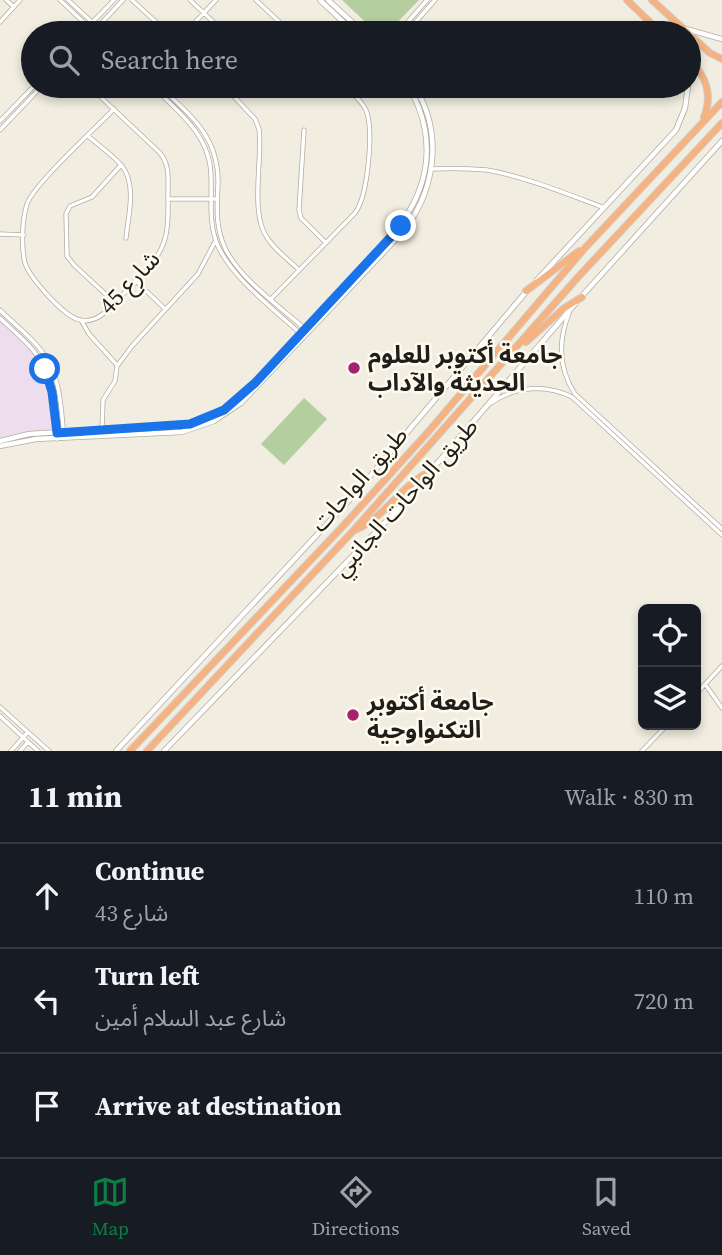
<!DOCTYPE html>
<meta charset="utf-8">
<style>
body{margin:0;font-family:"Source Serif 4","Noto Sans Arabic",serif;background:#20242c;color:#f1f3f6}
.controls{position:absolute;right:21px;bottom:21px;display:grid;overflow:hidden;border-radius:10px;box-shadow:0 4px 10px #0003}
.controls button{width:63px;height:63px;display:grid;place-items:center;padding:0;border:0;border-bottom:2px solid #363941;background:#171b24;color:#f1f3f6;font:35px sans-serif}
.stop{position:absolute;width:21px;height:21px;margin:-16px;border:5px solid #1a73e8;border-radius:50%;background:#fff}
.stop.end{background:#1a73e8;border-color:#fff;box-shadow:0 2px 7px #0008}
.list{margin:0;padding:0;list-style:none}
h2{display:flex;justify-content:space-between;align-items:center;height:91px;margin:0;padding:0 28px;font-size:30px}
h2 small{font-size:23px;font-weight:400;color:#9ea1a6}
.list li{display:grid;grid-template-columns:46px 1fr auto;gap:21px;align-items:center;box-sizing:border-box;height:105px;padding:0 28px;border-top:2px solid #363941}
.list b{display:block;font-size:26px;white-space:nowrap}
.list p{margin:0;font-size:23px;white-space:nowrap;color:#9ea1a6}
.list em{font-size:23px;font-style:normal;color:#9ea1a6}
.icon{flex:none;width:38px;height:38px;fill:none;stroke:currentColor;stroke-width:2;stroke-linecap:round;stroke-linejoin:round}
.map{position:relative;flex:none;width:722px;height:751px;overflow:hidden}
.search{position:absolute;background:#171b24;box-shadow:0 4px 10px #0003;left:21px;right:21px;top:21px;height:77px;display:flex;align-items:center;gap:18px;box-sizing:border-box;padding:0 24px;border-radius:38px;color:#9ea1a6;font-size:26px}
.sheet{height:406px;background:#171b24}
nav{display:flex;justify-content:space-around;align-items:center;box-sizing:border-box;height:98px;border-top:2px solid #363941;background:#171b24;font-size:19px;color:#9ea1a6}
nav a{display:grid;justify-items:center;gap:4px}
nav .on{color:#0b8043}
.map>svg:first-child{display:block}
.commercial{fill:#ede}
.grass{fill:#b4cea0}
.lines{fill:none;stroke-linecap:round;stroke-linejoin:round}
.minor-casing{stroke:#b1ada1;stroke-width:5}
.tertiary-casing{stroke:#b1ada1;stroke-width:6}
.trunk-casing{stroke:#cececd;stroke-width:8}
.minor{stroke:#fff;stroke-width:3.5}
.tertiary{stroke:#fff;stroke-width:4.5}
.trunk{stroke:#f6b280;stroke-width:6}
.route{stroke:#1a73e8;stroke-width:9}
.poi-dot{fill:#a52270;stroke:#fefbee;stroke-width:2.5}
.labels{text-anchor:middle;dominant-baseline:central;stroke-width:5;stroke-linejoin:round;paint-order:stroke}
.street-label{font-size:24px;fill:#201e1a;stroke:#fefbee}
.poi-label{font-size:24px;font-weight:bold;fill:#201e1a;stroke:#fefbee;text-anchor:start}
</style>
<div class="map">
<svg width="722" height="751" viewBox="0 0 722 751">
<rect width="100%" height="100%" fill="#f1ede0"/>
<path class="commercial" d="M0,314L34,347L50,371L54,385L60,436L25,437L0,443Z"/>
<path class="grass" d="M342,0H419L387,33L376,32Z
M304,398L327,419L284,465L261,444Z"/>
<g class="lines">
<defs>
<path id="minor" d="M6,0L14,7
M60,0L95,33
M68,0L104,33
M132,0L168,33
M190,0L225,33
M256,0L291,33
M0,22L20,0
M82,33L114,0
M92,33L123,0
M185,33L216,0
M398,33L427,0
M406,33L435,0
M89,86L159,152C170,164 168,178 168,193C168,209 169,227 164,242C156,267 122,294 104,313C97,319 89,322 80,320C64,317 30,278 25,263C21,247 22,220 27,204C34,184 96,128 114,109
M152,86C179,112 211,136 211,177C212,201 208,223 218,246C233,279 275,310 302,335
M159,86C191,116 219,136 218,184C217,207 215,226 225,248C239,278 279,306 304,328
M224,86L255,119L259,129C263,160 249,214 268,239C276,251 289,260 299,270
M279,86L283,90
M0,121L34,86
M0,130L42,86
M304,130L299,210L301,218L326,243
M88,136C99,146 113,155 122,166C137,185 128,217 126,238
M431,169C450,168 468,168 487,170C526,177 565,193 602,207
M168,199H217
M0,234L24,235
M135,280L165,309
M272,298L355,213C368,196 374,130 366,110C362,101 352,93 344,86
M114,302L74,265L67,256L66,214L70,206L92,197L121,165
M0,310C13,323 28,334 40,349C61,374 61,408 64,438
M569,313C558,341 558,368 575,394L722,529
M0,318C11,329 23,338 32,349C55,374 54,407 57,439
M81,320L89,334L117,365
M491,403C516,386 545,384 572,397L722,535
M102,429L103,400L115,381L117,366L132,346L198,274L215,242
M705,684L722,708
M696,694L722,666
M0,707L49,751
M0,716L38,751
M11,751L28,732
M20,751L28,742
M642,751L667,725"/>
<path id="tertiary" d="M320,0L355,33
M328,0L364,33
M686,29L722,39
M537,280L676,130L685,108L688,86
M581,297L722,141
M0,441L29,434L190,424L224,410L255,382C284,351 313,320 342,289C386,243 437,200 425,130C422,114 417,100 408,86
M0,446L36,439L182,432L214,421L241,403L399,236C435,195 445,134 414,86
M116,751L354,495L526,292
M164,751L396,511L575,304"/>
<path id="trunk" d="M627,0L661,33
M652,0L688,33
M689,34L710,53L722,59
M689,53L694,48V40
M689,59C706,76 713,94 704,117
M526,291L579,251
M526,342L563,309L582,297
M355,530C383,519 400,487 427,473
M130,751L344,525L429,431L584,249L722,102
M147,751L353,531L579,276L722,123"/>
</defs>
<use href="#minor" class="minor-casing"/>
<use href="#tertiary" class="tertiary-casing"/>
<use href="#trunk" class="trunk-casing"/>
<use href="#minor" class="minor"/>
<use href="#tertiary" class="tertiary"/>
<use href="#trunk" class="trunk"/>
</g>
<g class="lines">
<path class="route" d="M45,369L52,392L57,433L190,424L224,410L255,383L401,226"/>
</g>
<g class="poi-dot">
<circle cx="354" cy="368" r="7"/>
<circle cx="353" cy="715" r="7"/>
</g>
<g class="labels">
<g class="street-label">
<text transform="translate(129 282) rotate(-47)">شارع 45</text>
<text transform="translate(359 479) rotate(-48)">طريق الواحات</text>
<text transform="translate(405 497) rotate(-48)">طريق الواحات الجانبي</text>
</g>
<g class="poi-label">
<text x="368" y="354">جامعة أكتوبر للعلوم<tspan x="368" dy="28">الحديثة والآداب</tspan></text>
<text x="367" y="701">جامعة أكتوبر<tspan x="367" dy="28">التكنواوجية</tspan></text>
</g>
</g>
</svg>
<div class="controls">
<button><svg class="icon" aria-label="locate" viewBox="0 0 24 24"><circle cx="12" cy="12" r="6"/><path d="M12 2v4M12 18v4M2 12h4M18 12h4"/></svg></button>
<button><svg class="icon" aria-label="layers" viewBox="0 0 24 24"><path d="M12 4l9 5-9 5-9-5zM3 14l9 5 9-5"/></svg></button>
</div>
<div class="stop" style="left:45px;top:369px"></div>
<div class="stop end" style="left:401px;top:226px"></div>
<div class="search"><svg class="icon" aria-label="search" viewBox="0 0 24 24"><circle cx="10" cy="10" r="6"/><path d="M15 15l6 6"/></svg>Search here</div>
</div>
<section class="sheet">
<h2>11 min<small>Walk · 830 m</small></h2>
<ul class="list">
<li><svg class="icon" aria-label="ahead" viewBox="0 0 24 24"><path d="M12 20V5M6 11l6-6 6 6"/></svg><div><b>Continue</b><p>شارع 43</p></div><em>110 m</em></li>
<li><svg class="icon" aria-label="left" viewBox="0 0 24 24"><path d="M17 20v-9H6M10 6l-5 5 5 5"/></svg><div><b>Turn left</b><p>شارع عبد السلام أمين</p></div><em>720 m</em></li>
<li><svg class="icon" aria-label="arrive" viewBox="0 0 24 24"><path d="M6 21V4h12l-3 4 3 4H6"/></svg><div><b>Arrive at destination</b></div></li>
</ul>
</section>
<nav>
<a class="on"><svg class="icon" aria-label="map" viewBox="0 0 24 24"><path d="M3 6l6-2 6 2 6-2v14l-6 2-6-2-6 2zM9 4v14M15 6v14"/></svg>Map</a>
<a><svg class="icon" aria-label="directions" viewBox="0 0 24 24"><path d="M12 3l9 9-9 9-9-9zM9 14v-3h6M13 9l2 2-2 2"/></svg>Directions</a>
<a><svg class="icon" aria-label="saved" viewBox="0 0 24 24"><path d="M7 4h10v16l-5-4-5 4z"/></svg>Saved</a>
</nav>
